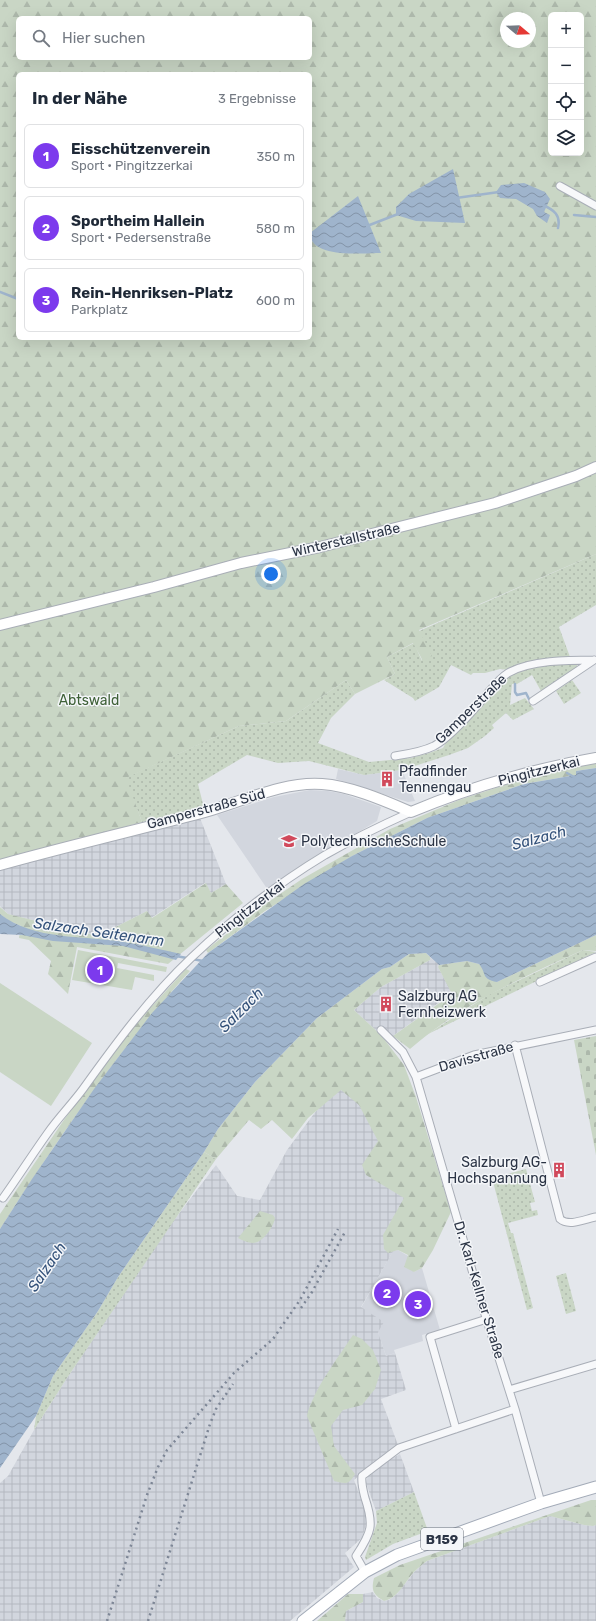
<!DOCTYPE html>
<html lang="de">
<meta charset="utf-8">
<style>
body{margin:0;font-family:Rubik,sans-serif;background:#f6f6f7;color:#1f2937}
.controls{position:absolute;right:12px;top:12px;display:grid;overflow:hidden;border-radius:6px;box-shadow:0 4px 16px #0002}
.controls button{width:36px;height:36px;display:grid;place-items:center;padding:0;border:0;border-bottom:1px solid #e0e1e3;background:#fff;color:#1f2937;font:20px sans-serif}
.compass{position:absolute;left:500px;top:12px;width:36px;height:36px;border-radius:50%;background:#fff;box-shadow:0 4px 16px #0002;rotate:109deg}
.you{position:absolute;left:271px;top:574px;width:14px;height:14px;margin:-10px;border:3px solid #fff;border-radius:50%;background:#1a73e8;box-shadow:0 0 0 6px #1a73e833}
.badge{display:grid;place-items:center;width:26px;height:26px;border-radius:50%;background:#7c3aed;color:#fff;font-size:13px;font-weight:700}
.pin{position:absolute;translate:-50% -50%;border:2px solid #fff;box-shadow:0 1px 4px #0006}
.list{margin:0;padding:0;list-style:none}
h2{display:flex;justify-content:space-between;align-items:center;height:52px;margin:0;padding:0 16px;font-size:17px}
h2 small{font-size:13px;font-weight:400;color:#747a83}
.list li{display:grid;grid-template-columns:26px 1fr auto;gap:12px;align-items:center;box-sizing:border-box;height:64px;margin:0 8px 8px;padding:0 8px;border:1px solid #e0e1e3;border-radius:6px}
.list b{display:block;font-size:15px;white-space:nowrap}
.list p{margin:0;font-size:13px;white-space:nowrap;color:#747a83}
.list em{font-size:13px;font-style:normal;color:#747a83}
.icon{flex:none;width:22px;height:22px;fill:none;stroke:currentColor;stroke-width:2;stroke-linecap:round;stroke-linejoin:round}
.map{position:relative;flex:none;width:596px;height:1621px;overflow:hidden}
.search{position:absolute;background:#fff;box-shadow:0 4px 16px #0002;left:16px;top:16px;width:296px;height:44px;display:flex;align-items:center;gap:10px;box-sizing:border-box;padding:0 14px;border-radius:6px;color:#747a83;font-size:15px}
.panel{position:absolute;background:#fff;box-shadow:0 4px 16px #0002;left:16px;top:72px;width:296px;height:268px;border-radius:6px}
.map>svg:first-child{display:block}
.built{fill:#d2d6de}
.industrial{fill:url(#industrial-grid)}
.grass{fill:url(#grass-dots)}
.forest{fill:url(#forest-firs);fill-rule:evenodd}
.cemetery{fill:url(#cemetery-stones)}
.garden{fill:#c9d6c5}
.water{fill:url(#water-waves)}
.lines{fill:none;stroke-linecap:round;stroke-linejoin:round}
.stream{stroke:#9fb4cc;stroke-width:2.5}
.street-casing{stroke:#a9aeb7;stroke-width:9}
.secondary-casing{stroke:#a9aeb7;stroke-width:12}
.primary-casing{stroke:#a3abb8;stroke-width:13}
.street{stroke:#f7f8fa;stroke-width:7}
.secondary{stroke:#fff;stroke-width:10}
.primary{stroke:#fff;stroke-width:11}
.rail{stroke:#7d8696;stroke-width:2.5;stroke-dasharray:2 4;stroke-linecap:butt}
.labels{text-anchor:middle;dominant-baseline:central;stroke-width:3;stroke-linejoin:round;paint-order:stroke}
.shield{fill:#f4f6f9;stroke:#676e7b;stroke-width:1}
.shield-label{font-size:13px;font-weight:bold;fill:#2b3445}
.street-label{font-size:14px;fill:#2b3445;stroke:#f4f6f9}
.park-label{font-size:14px;fill:#3f6138;stroke:#f4f6f9}
.poi-label{font-size:14px;fill:#2b3445;stroke:#f4f6f9;text-anchor:start}
.water-label{font-size:15px;font-style:italic;fill:#34527a;stroke:#f4f6f9}
</style>
<div class="map">
<svg width="596" height="1621" viewBox="0 0 596 1621">
<defs>
<pattern id="industrial-grid" width="8" height="8" patternUnits="userSpaceOnUse"><rect width="8" height="8" fill="#d2d6de"/><path d="M0 4h8M4 0v8" fill="none" stroke="#b4b8c0"/></pattern>
<pattern id="grass-dots" width="8" height="8" patternUnits="userSpaceOnUse"><rect width="8" height="8" fill="#c9d6c5"/><path d="M2 2h.1M6 6h.1" fill="none" stroke="#adb8ab" stroke-width="1.8" stroke-linecap="round"/></pattern>
<pattern id="forest-firs" width="22" height="20" patternUnits="userSpaceOnUse"><rect width="22" height="20" fill="#c9d6c5"/><path d="M5 1l3.5 6h-7zM16 11l3.5 6h-7z" fill="#adb8ab"/></pattern>
<pattern id="cemetery-stones" width="16" height="16" patternUnits="userSpaceOnUse"><rect width="16" height="16" fill="#c9d6c5"/><path d="M2 7V4a2 2 0 0 1 4 0v3zM10 15v-3a2 2 0 0 1 4 0v3z" fill="#adb8ab"/></pattern>
<pattern id="water-waves" width="16" height="10" patternUnits="userSpaceOnUse"><rect width="16" height="10" fill="#9fb4cc"/><path d="M0 5q4-4 8 0t8 0" fill="none" stroke="#8293a7"/></pattern>
</defs>
<rect width="100%" height="100%" fill="#e4e7ec"/>
<path class="built" d="M338,769L364,775L402,770L415,801L408,802L336,779Z
M310,790L328,791L344,794L381,807L377,821L297,869L268,890L217,815L274,797Z
M398,1250L408,1256L414,1272L422,1268L440,1330L422,1335L423,1341L394,1350L395,1353L386,1356L378,1332L361,1308L393,1251Z"/>
<path class="industrial" d="M200,818L226,884L211,893L205,883L151,918L147,911L98,936L8,914L0,906V871L71,849Z
M430,957L439,965L438,967L452,993L393,1036L387,1030L381,1035L354,1010L381,987L430,960Z
M369,1046L410,1222L361,1307L384,1322L378,1332L386,1356L395,1353L406,1390L381,1399L398,1445L354,1480L366,1511L367,1521L362,1538L345,1553L354,1567L290,1621H0V1483L8,1476L34,1430L67,1378L168,1228L216,1165L237,1196L260,1200L287,1150L313,1115Z
M400,1454L414,1492L376,1511L366,1483L368,1476L389,1460Z
M550,1516L584,1525L593,1526L596,1525V1621H345L346,1611L363,1602V1594L373,1592L377,1598L384,1601L389,1600L397,1594L415,1571L427,1561Z"/>
<path class="grass" d="M596,554V605L559,627L570,657L551,658L522,664L509,670L500,669L485,673H473L471,675L451,665L439,687L415,701L413,698L384,680L395,674L387,657L414,643L422,661L419,631Z
M577,663V667L572,671L541,691L532,675L517,684H512L510,705L525,698L534,709L513,720L506,713L492,725L494,728L485,736L468,748L449,755L402,770L364,775L309,761L278,763L247,755L198,784L204,808L142,822L125,778L239,726L286,721L346,680L355,694L331,718L318,743L369,762L411,758L429,753L443,748L448,739L509,676L529,668L553,664Z
M572,680L581,693L564,704L556,691Z
M583,950L596,952L426,1035L490,994Z
M204,1152L216,1159L67,1378L34,1430L36,1416L53,1376L98,1311L118,1277Z
M526,1169L535,1202L530,1203L532,1211L537,1210L538,1215L508,1223L511,1233H513L533,1308L527,1310L492,1178Z
M566,1273L576,1311L566,1314L556,1276Z
M414,1492L428,1531L393,1544L366,1560L365,1557L377,1523L376,1511Z"/>
<path class="forest" d="M0,0H596V554L419,630L432,656L423,661L413,643L387,657L395,674L355,694L346,680L286,721L239,726L126,778L142,822L0,862ZM551,15H581V153H551ZM18,18H310V58H18ZM506,18H530V42H506ZM18,74H310V338H18Z
M596,763V768L576,771V775L524,784L427,818L352,856L265,911L208,953L206,950L261,907L302,879L390,829L459,800L523,779Z
M206,883L211,893L226,884L243,903L168,964L77,947L68,994L48,974L51,961L29,940L19,938L21,926L9,921L0,914V907L8,914L98,936L147,911L152,918Z
M596,935V951L583,950C523,977 460,1005 410,1049L393,1036L452,994L438,967L439,965L467,961L479,964L497,982Z
M426,953L430,957V960L381,987L354,1010L381,1035L404,1065L416,1097L451,1212L433,1250L422,1268L414,1272L404,1267L408,1255L398,1250L388,1253L384,1249L383,1235L404,1198L366,1175L362,1165L378,1141L359,1105L341,1090L308,1118L292,1139L272,1120L261,1129L249,1120L216,1159L204,1152L218,1129L255,1082L317,1018L382,969L390,967L409,954Z
M186,969L190,971C118,1050 58,1139 0,1229V1214L87,1086L122,1039Z
M260,1211L273,1215L275,1218C274,1226 263,1243 253,1243C248,1243 242,1240 238,1238Z
M353,1335L362,1339L373,1350L381,1370L375,1389L362,1405L343,1410L331,1426L334,1446L355,1474C349,1485 346,1484 334,1481L307,1416C312,1392 339,1356 353,1335Z
M591,1500H596V1525L593,1526L584,1525L550,1516L427,1561C423,1564 419,1567 415,1571C405,1581 399,1598 384,1601C373,1595 371,1590 374,1578L400,1565Z
M348,1594H363V1602L346,1611L345,1621H317Z"/>
<path class="cemetery" d="M596,1036V1155L574,1040Z"/>
<path class="garden" d="M78,950L167,967L166,972L118,963L117,968L154,975V981L135,977L132,990L72,980Z
M0,983L92,1043L51,1106L0,1072Z"/>
<path class="water" d="M453,169L465,223L416,221L396,215V207L409,194Z
M524,183L545,192L550,199L544,212L550,215L547,223L537,216L533,209L516,199L500,198L496,192L501,185Z
M358,196L381,253C364,253 310,259 310,233Z
M596,768V935L497,982C481,979 487,974 479,964L467,961L439,965L426,953L409,954L390,967L382,969L317,1018L255,1082L218,1129L204,1152L118,1277L98,1311L53,1376L36,1416L0,1468V1229L32,1179L94,1089L152,1013L208,953L304,884L352,856L427,818L524,784L576,775V771Z
M0,914C35,941 83,935 124,942C143,945 162,950 181,954L176,960L123,946L53,941L22,935L0,934Z"/>
<g class="lines">
<path class="stream" d="M456,198L499,192
M543,205C554,210 561,215 558,228
M574,215L596,217
M367,226L398,214
M0,292L18,299
M515,684V692L517,695L526,693L529,699
M567,773L574,777
M176,956L203,961"/>
<defs>
<path id="street" d="M560,186L596,206
M533,701L594,660
M395,756C408,754 422,752 434,746C449,738 471,713 482,700C490,691 498,679 508,673C530,660 569,660 594,660
M540,982L596,957
M381,1030L403,1052L416,1077L483,1308L515,1409L541,1503
M515,1045L560,1219C569,1227 585,1219 596,1217
M416,1077L474,1055L596,1030
M3,1198C18,1177 32,1155 47,1134C58,1118 72,1104 83,1089C116,1043 150,997 191,958C231,920 277,884 325,855C353,839 382,825 411,812
M509,1390L596,1364
M456,1429L430,1337L487,1319
M365,1572L356,1556C372,1532 374,1525 365,1498C363,1490 361,1484 362,1476L399,1448L515,1409"/>
<path id="secondary" d="M0,625L154,587L241,563L320,547L495,503L576,476L596,467
M0,865C68,846 137,830 205,812C241,802 284,781 322,784C351,786 385,801 411,812C471,787 533,769 596,758"/>
<path id="primary" d="M303,1621L365,1572L397,1555L541,1503L596,1487"/>
</defs>
<use href="#street" class="street-casing"/>
<use href="#secondary" class="secondary-casing"/>
<use href="#primary" class="primary-casing"/>
<use href="#street" class="street"/>
<use href="#secondary" class="secondary"/>
<use href="#primary" class="primary"/>
<path class="rail" d="M301,1308L312,1292L345,1232
M107,1621L147,1495L158,1467L167,1450L234,1373L273,1339L300,1300L338,1229
M148,1621L210,1424L216,1409L233,1384"/>
</g>
<defs>
<symbol id="building-bare" viewBox="-9 -9 18 18"><path d="M-4-6H4V6H1V3H-1V6H-4ZM-2.5-4.3h1.7v1.8h-1.7ZM.8-4.3h1.7v1.8H.8ZM-2.5-1h1.7V.8h-1.7ZM.8-1h1.7V.8H.8Z" fill="#d1495b" stroke="#f4f6f9" stroke-width="2.5" paint-order="stroke"/></symbol>
<symbol id="school-bare" viewBox="-9 -9 18 18"><path d="M0-5L7-2L0 1L-7-2ZM-4 1L0 2.5L4 1V4Q0 6-4 4Z" fill="#d1495b" stroke="#f4f6f9" stroke-width="2.5" paint-order="stroke"/></symbol>
</defs>
<g fill-rule="evenodd">
<use href="#building-bare" x="376" y="768" width="22" height="22"/>
<use href="#school-bare" x="278" y="830" width="22" height="22"/>
<use href="#building-bare" x="375" y="993" width="22" height="22"/>
<use href="#building-bare" x="548" y="1159" width="22" height="22"/>
</g>
<g class="labels">
<rect class="shield" x="421" y="1528" width="42" height="22" rx="3"/>
<g class="shield-label">
<text x="442" y="1539">B159</text>
</g>
<g class="street-label">
<text transform="translate(346 540) rotate(-13)">Winterstallstraße</text>
<text transform="translate(471 709) rotate(-44)">Gamperstraße</text>
<text transform="translate(539 771) rotate(-14)">Pingitzzerkai</text>
<text transform="translate(206 809) rotate(-15)">Gamperstraße Süd</text>
<text transform="translate(250 909) rotate(-38)">Pingitzzerkai</text>
<text transform="translate(476 1057) rotate(-16)">Davisstraße</text>
<text transform="translate(479 1290) rotate(73)">Dr. Karl-Kellner Straße</text>
</g>
<g class="park-label">
<text x="89" y="700">Abtswald</text>
</g>
<g class="poi-label">
<text x="399" y="771">Pfadfinder<tspan x="399" dy="16">Tennengau</tspan></text>
<text x="301" y="841">PolytechnischeSchule</text>
<text x="398" y="996">Salzburg AG<tspan x="398" dy="16">Fernheizwerk</tspan></text>
<text x="547" y="1162" text-anchor="end">Salzburg AG-<tspan x="547" dy="16">Hochspannung</tspan></text>
</g>
<g class="water-label">
<text transform="translate(539 838) rotate(-15)">Salzach</text>
<text transform="translate(99 932) rotate(8)">Salzach Seitenarm</text>
<text transform="translate(241 1010) rotate(-45)">Salzach</text>
<text transform="translate(47 1267) rotate(-56)">Salzach</text>
</g>
</g>
</svg>
<div class="controls">
<button>+</button>
<button>−</button>
<button><svg class="icon" aria-label="locate" viewBox="0 0 24 24"><circle cx="12" cy="12" r="6"/><path d="M12 2v4M12 18v4M2 12h4M18 12h4"/></svg></button>
<button><svg class="icon" aria-label="layers" viewBox="0 0 24 24"><path d="M12 4l9 5-9 5-9-5zM3 14l9 5 9-5"/></svg></button>
</div>
<svg class="compass" viewBox="-18 -18 36 36"><path d="M0-13l5 13h-10z" fill="#e53935"/><path d="M0 13l5-13h-10z" fill="#747a83"/></svg>
<div class="you"></div>
<div class="pin badge" style="left:100px;top:970px">1</div>
<div class="pin badge" style="left:387px;top:1293px">2</div>
<div class="pin badge" style="left:418px;top:1304px">3</div>
<div class="search"><svg class="icon" aria-label="search" viewBox="0 0 24 24"><circle cx="10" cy="10" r="6"/><path d="M15 15l6 6"/></svg>Hier suchen</div>
<section class="panel">
<h2>In der Nähe<small>3 Ergebnisse</small></h2>
<ul class="list">
<li><span class="badge">1</span><div><b>Eisschützenverein</b><p>Sport · Pingitzzerkai</p></div><em>350 m</em></li>
<li><span class="badge">2</span><div><b>Sportheim Hallein</b><p>Sport · Pedersenstraße</p></div><em>580 m</em></li>
<li><span class="badge">3</span><div><b>Rein-Henriksen-Platz</b><p>Parkplatz</p></div><em>600 m</em></li>
</ul>
</section>
</div>
